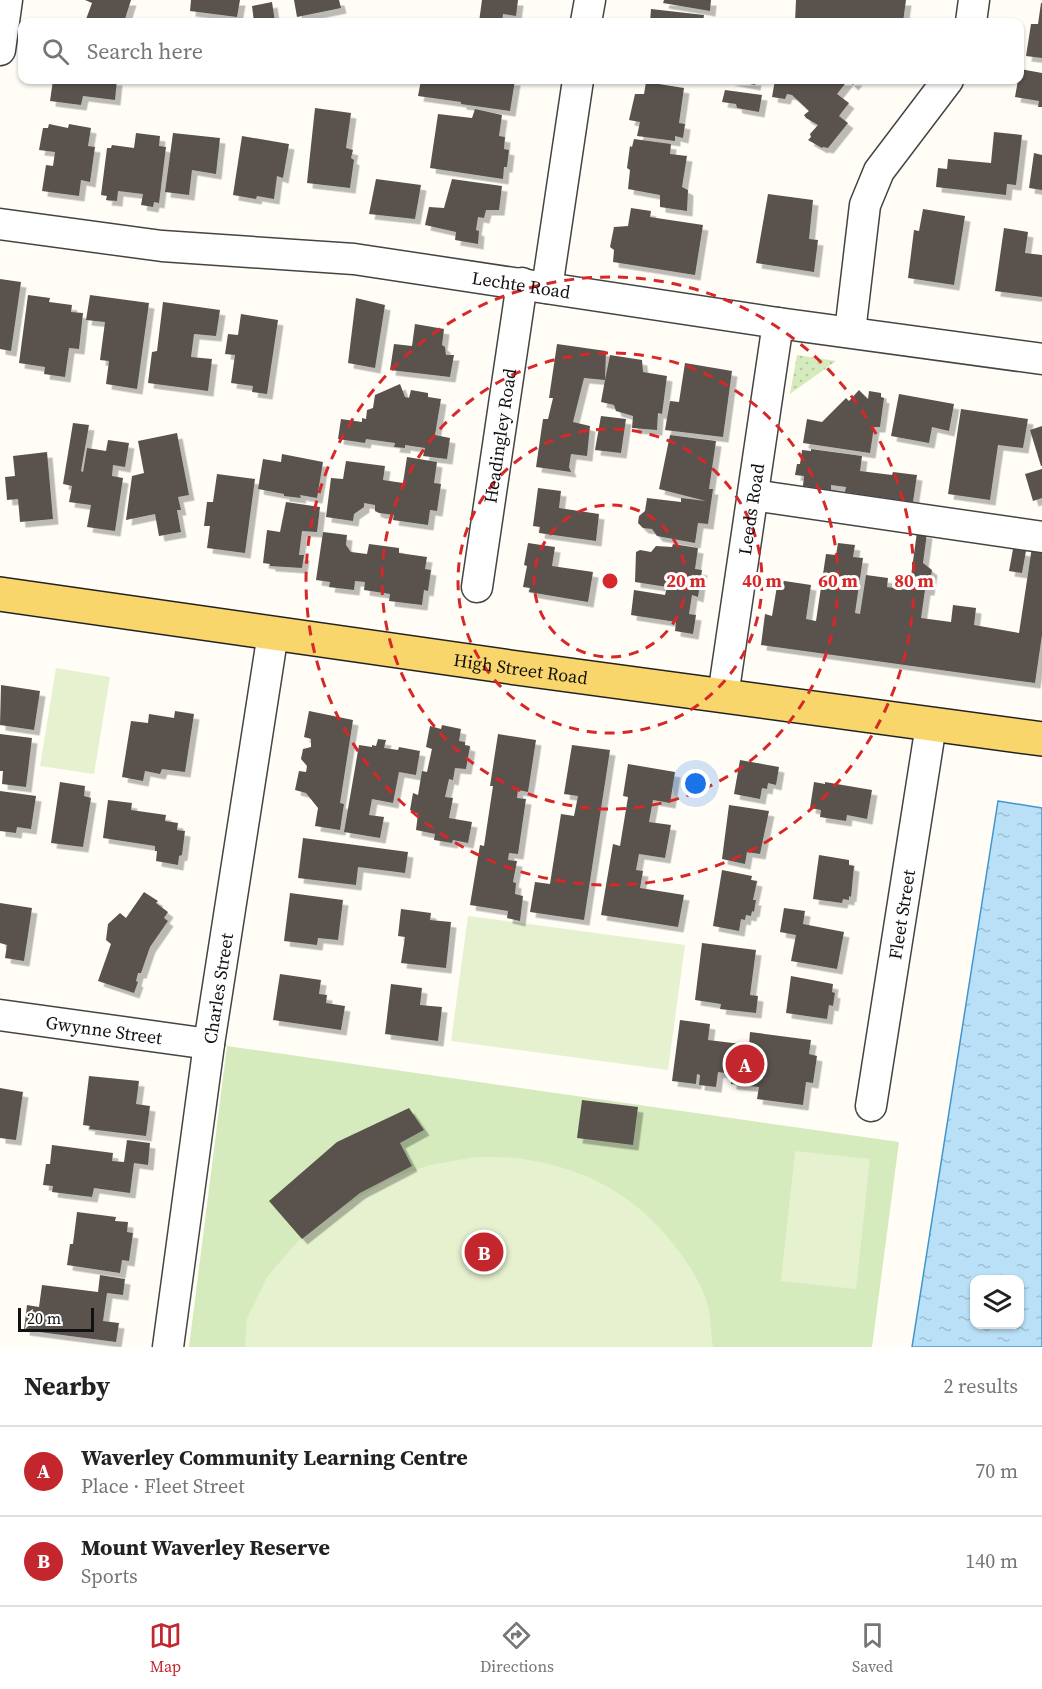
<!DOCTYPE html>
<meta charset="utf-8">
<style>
body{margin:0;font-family:"Source Serif 4",serif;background:#f6f6f6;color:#222}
.controls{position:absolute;right:18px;bottom:18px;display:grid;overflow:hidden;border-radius:12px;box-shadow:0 2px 4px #0004}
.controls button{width:54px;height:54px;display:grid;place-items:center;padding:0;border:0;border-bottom:2px solid #e0e0e0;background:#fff;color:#222;font:30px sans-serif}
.scale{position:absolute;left:18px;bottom:15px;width:76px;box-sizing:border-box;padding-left:6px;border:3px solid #111;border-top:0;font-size:16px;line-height:21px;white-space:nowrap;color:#111;-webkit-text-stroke:4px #fff;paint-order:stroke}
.you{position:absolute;left:696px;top:784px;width:21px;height:21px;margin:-15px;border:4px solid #fff;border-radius:50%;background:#1a73e8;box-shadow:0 0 0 9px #1a73e833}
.badge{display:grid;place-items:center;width:39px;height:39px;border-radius:50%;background:#c4262e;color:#fff;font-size:20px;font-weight:700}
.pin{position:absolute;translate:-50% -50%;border:3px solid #fff;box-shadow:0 2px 6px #0006}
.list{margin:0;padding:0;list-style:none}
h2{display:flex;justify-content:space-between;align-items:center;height:78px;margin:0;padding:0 24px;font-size:26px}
h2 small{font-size:20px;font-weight:400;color:#767676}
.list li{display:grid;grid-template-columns:39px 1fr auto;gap:18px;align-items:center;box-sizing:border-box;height:90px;padding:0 24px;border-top:2px solid #e0e0e0}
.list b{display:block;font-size:22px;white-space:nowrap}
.list p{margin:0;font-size:20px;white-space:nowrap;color:#767676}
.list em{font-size:20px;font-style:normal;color:#767676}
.icon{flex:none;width:33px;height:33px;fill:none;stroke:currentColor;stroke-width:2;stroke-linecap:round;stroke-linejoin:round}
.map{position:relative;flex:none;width:1042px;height:1347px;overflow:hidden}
.search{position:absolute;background:#fff;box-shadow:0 2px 4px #0004;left:18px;right:18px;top:18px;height:66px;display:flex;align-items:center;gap:15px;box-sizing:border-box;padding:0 21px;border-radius:12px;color:#767676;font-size:22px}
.sheet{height:258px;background:#fff}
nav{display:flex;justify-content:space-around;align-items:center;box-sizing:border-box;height:84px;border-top:2px solid #e0e0e0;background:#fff;font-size:16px;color:#767676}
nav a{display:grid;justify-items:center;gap:3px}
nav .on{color:#c4262e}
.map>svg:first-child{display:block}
.grass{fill:url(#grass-dots)}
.park{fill:#d5ebbd}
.pitch{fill:#e6f2cf}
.water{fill:url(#water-ripples);stroke:#3f96cf;stroke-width:1.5;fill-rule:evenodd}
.building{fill:#5a524d;filter:url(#shadow)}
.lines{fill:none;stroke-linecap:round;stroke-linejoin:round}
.minor-casing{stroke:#444;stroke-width:33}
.major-casing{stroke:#222;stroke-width:36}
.minor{stroke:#fff;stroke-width:30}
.major{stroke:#f9d66b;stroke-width:33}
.ring{fill:none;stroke:#d62828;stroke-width:3;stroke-dasharray:10 8}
.labels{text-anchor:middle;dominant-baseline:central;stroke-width:6;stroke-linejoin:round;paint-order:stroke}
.street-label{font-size:18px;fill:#111;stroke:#fff}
.centre{fill:#d62828;stroke:#fff;stroke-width:3}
.ring-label{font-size:18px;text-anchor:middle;font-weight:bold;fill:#d62828;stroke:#fff;stroke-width:6;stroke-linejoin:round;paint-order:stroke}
</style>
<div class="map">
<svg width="1042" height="1347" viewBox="0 0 1042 1347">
<defs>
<pattern id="grass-dots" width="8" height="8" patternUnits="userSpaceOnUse" patternTransform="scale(1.5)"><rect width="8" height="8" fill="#d5ebbd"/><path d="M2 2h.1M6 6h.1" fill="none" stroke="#b6c8a1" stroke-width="1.8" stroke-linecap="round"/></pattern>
<pattern id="water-ripples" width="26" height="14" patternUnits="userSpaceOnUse" patternTransform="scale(1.5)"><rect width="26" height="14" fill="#b9e0f7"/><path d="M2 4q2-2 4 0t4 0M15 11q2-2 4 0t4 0" fill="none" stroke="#9ebfd3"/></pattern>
<filter id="shadow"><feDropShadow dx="5.5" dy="5.5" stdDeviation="0" flood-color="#0004"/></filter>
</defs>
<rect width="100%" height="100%" fill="#fffdf5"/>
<path class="grass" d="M797,355L836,361L790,394Z"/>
<path class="park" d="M227,1046L899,1142L872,1347H189Z"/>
<path class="pitch" d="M56,668L110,677L94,774L40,766Z
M468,916L685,945L668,1070L451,1041Z
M795,1151L870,1159L856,1289L781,1281Z
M476,1157C492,1157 508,1157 523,1159C586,1168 639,1197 677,1249C689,1265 703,1286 708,1306C711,1319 711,1334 713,1347H245L247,1319L267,1277L300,1239L349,1203L390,1179L430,1165Z"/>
<path class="water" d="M998,801L1042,808V1347H912ZM974,1280H1020V1324H974Z"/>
<path class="building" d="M131,0L124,22H85L92,3L85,0Z
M191,0H240L237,17L190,11Z
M294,0H339L341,8L297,17Z
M482,0H518L516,16L503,14L502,22H479Z
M664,0H711L710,11L663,3Z
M796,0H906L903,22H795Z
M272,2L275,22H254L252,6Z
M1041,3H1042V58L1026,56L1031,24H1038Z
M651,9L704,15L703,22H650Z
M1020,69L1042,73V107H1038L1039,101L1015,97L1018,80H1020Z
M53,80H117L115,100L83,96L81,105L50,101Z
M421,80H515L510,111L461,104V102L418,96Z
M728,80H756L755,85Z
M775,80H857L853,85L848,80L837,94L849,103L839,116L848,123L828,148L823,147L822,148L808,140L811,137L810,134L818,125L806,118L804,115L809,111L792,95L787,94L785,99L772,97Z
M646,82L684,88L679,123L685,124L683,138L675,136V141L637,136L640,122L629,120L635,94H644Z
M725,90L762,95L759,112L737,108L736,104L722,102Z
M315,108L351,113L346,148L353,150L351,158L354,160L350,188L307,183Z
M475,109L502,115L499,136L505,137L504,149L509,150L507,167H504L503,179L430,168L438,114L472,118Z
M49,124L68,128L69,124L91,128L88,146L95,147L90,182L81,180L79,196L42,191L46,165L53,166L55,152L39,150L43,128H48Z
M994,132L1022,135L1016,185L1007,184L1006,195L936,187L938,168L947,169L948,159L991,163Z
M136,133L160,136L159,146L166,147L159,203L154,202L153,207L141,205L143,194L118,191L117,201L106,200L107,196L101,195L107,148H111L112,145L134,148Z
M173,133L220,138L216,174L192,170L189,195L165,192Z
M242,136L289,144L283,178L277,176L274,199L257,196L256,199L233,195Z
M634,139L671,144L670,154L687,156L682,187L688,190L687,211L660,207V195L628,189L630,170L627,168L630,146L632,147Z
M1034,153L1042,155V190L1029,188Z
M376,179L421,185L415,219L369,214Z
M452,179L502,186L499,210H486L484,218L478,217L476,230L479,231L478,244L455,240L456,232L425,225L429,207L444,208Z
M768,194L813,200L809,239L818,240L814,272L756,263Z
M631,208L651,211L650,217L703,225L695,275L613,262L614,250L610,247L614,227L628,226Z
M923,209L965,216L954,285L908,278L914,230L919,231Z
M1004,228L1028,232L1025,253L1042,255V297L995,291Z
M0,279L21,282L11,351L0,349Z
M28,295L50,298L49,302L72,305L71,312L83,313L79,349L69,348L65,377L44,374L45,367L19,363Z
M90,295L149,303L137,389L106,384L109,361L100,360L105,322L86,320Z
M356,298L385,305L375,368L348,363Z
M163,302L220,310L216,336L194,334L191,357L212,359L208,391L148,383L152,352L157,351Z
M241,314L278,320L267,394L252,392L253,386L231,383L235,355L225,354L228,334L238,335Z
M415,324L444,329L442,345L445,347L446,355H454L450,377L390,370L394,344L412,346Z
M557,344L606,351L605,380L610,355L642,360L643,372L667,376L662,414L658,413L657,430L632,428L633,416L616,411L614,405L601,402L605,380L584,378L573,422L590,426L587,456L571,454L569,467L571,472L536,467L543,419H548L553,398H549Z
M685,363L732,371L723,437L665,430L670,401L679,402Z
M400,384L405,397L409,398L411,390L428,393V397L441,399L435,435L450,438L447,459L423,456L425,448L405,445V448L394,447L395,443L366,439L365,443L338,439L341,419L362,422V418L366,419L367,410L373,408L375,395Z
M859,390L868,399L869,391L881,393V397L884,398L880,427H874L870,453L803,443L807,419L822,422L846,398L849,401Z
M899,394L954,404L949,431L932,427L929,443L891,436Z
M961,409L1028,419L1023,448L998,445L990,500L948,494Z
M601,416L626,419L621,453L595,450Z
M73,423L89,425L81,471L83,472L87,448L106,451L108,440L129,443L125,467L113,465L112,476L123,478L115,531L87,527L91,505L69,502L72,486L63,484Z
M1042,426V466H1041L1030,430Z
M177,433L189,495L178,497L181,510H177L181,532L159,536L155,514L126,520L132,476L144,473L138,441Z
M670,435L716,441L709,489H713L708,524L698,523L695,543L657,536L652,529L643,528L638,523L639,516L645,511L647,498L681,502V498L706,501L659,489Z
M811,449L862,456L860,471L892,475L893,472L917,475L913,502L845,492L846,487L831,485V490L803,486L804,476L795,475L797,464H800L802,450L811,451Z
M47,452L53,519L20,522L18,499L7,500L5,477L15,476L13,456Z
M282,454L323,462L317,498L300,495L301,498L284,496V494L258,489L263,459L281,462Z
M407,457L437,462L434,483L441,484L437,511L430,510L428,525L393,520L394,515L379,513L375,511V505L364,503V507L354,514L353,521L326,517L331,478L343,479L346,461L385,466L383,480L403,483Z
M1042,469V498L1033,501L1025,474Z
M217,474L255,479L245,553L207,548L210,526H204L207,502H213Z
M538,488L561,491L559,508L599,514L596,541L539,533L540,527L533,526Z
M286,502L320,507L317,532L302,531L299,555H304L302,568L270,566V564L263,563L267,530L280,532Z
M323,532L347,535L346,545L351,552L367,554L369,544L399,548V553L427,557L425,569L431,570L428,591L424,590L422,605L389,601L390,594L364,590L365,582L355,581L354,590L329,587L330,582L316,580Z
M917,532L927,533L923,563L932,570L929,590H925L921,618L951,622L953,605L976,608L974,625L1019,633L1032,547L1042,548V635L1035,683L761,645L765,614L772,616L778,580L811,585L806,619L816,621L826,554L836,555L838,543L855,545L853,557L863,558L855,613L860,614L866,575L888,578L887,587L909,590Z
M528,543L555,547L552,566L593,572L588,602L529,592L530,588L523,587L527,566L524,565Z
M673,544L698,548L695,569L702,570L698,597L692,595L689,614L696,615L693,634L675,631L676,622L631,615L634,590L665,595L667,587L635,582L636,552L640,550L651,552L656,546L672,547Z
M1013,549L1026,551L1022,573L1009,571Z
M1,685L40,691L34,730L0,725Z
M175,711L194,714L185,772L162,769L160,774L145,771L143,781L122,777L131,721L148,723L149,714L174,718Z
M309,711L353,720L340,803L344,804L340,830L315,826L318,808L306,793L295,790L299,771L306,772L307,766L301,759L303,749L311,747V739L304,737Z
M442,725L461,729L459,741L465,742V745L470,746L466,769L455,768L453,780L449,779L445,797L453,798L449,818L472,822L468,843L453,840L452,843L434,840L435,834L416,830L418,814L410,810L413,793L418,795L422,771L427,772L432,749L426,747L430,726L441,729Z
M0,734L32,738L26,787L2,784L3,771H0Z
M498,734L536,740L528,792L518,790L517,798L526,799L518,854L509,853L508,860L517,861L513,882L516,883L515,894L523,896L520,921L507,918L508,911L470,905L480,845L484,846L493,786H490Z
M378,739L386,740L384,748L398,750L399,747L420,751L416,775L399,772L393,803L372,799L369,815L384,817L380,838L344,832L359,745L372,747V745L376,746Z
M572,745L610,750L584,920L530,912L535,882L550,884L561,814L574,816L578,796L564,794Z
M740,760L779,767L776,785L768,783L767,789L762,788L760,799L734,794Z
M628,764L675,772L670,803L653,800L649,822L671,825L665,858L639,854L636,870L643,871L640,888L684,895L678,927L601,915L613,844L620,846L628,797L623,796Z
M60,782L85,786L84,796L91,798L83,847L51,843Z
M814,782L825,784V782L872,790L867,819L847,815L846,821L820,817L821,810L810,808Z
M0,791L36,796L31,829L17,827L16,833L0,831Z
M108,800L132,803L131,810L166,815L165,821L178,823L177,830L185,831L182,855L179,856L178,865L156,861L157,851H155V846L103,838Z
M729,805L769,811L760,854L747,852L745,864L722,859Z
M303,838L408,852L405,873L358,867L356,885L298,878Z
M819,855L849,860V865L854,866L851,897L849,896V900L843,899L842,903L813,899Z
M722,870L752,876L751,880L757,881L753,900H756L754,912L752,911L751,916L746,915L745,920L741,919L739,931L713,926Z
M144,892L158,901L156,903L168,912L164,918L168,921L150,947L141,973H138L136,981L138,982L134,993L98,981L111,944L106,940L108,924L120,913L126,918Z
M290,893L343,900L338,940L318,938L317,945L284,941Z
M0,903L32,908L24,961L5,958L7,945L0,943Z
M784,908L805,911L803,924L844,932L837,969L791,961L796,935L780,932Z
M401,909L431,913L430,920L451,922L446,968L401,963L405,937L398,936Z
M702,943L756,950L750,995L758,996L756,1013L720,1009L721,1004L695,1000Z
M280,974L321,980L319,994L327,995L326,1003L345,1006L341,1030L273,1020Z
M791,976L833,984L832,992L835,993L833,1006L829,1005L827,1019L786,1013Z
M391,984L422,988L420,1005L442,1007L438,1041L385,1034Z
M680,1020L710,1024L708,1040L749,1045L750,1032L811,1040L809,1054L817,1056L813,1083L806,1082L803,1105L757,1099L759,1087L731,1084L732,1074L718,1072L716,1087L699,1085L700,1075L697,1074L696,1084L672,1081Z
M89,1076L139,1081L136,1104L150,1106L146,1136L89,1129L90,1126L83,1125Z
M0,1088L23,1092L16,1140L0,1138Z
M582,1100L638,1107L633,1145L577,1138Z
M409,1108L424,1130L400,1143L412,1166L360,1193L302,1239L269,1201L337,1142Z
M127,1140L150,1143L148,1165L134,1163L130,1193L94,1188L92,1197L52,1192L53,1186L43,1185L46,1164H50L52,1145L113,1153L112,1161L124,1162Z
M77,1212L116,1217L115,1221L128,1222L127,1232L133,1233L129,1261L122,1260L120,1273L67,1265L70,1244H73Z
M100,1275L125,1279L123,1295L107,1293L103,1321L119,1323L116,1342L24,1330L27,1305L39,1307L42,1285L98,1292Z"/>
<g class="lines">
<defs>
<g id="minor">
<path d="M586,22L590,0"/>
<path d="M971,22L974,0"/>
<path d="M0,50L7,0"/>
<path id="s1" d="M0,224L162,246L354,259L778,323L1042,359"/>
<path d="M547,288L578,80"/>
<path d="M850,332L865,205L879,171L948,80"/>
<path d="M753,495L1042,537"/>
<path id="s2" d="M477,587L522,283"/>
<path id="s3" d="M723,696L778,323"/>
<path id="s4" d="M0,1015L209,1044"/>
<path id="s5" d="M871,1106L931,725"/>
<path id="s6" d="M168,1347L209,1044L273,633"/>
</g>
<g id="major">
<path id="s7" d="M0,594L510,667L1042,739"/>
</g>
</defs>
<use href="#minor" class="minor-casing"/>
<use href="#major" class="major-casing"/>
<use href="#minor" class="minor"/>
<use href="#major" class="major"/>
</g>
<g class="ring">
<circle cx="610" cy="581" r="76"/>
<circle cx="610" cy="581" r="152"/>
<circle cx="610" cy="581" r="228"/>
<circle cx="610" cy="581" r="304"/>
</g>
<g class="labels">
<g class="street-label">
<text stroke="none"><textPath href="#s1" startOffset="525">Lechte Road</textPath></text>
<text stroke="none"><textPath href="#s2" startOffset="153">Headingley Road</textPath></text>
<text stroke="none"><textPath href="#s3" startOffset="189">Leeds Road</textPath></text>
<text stroke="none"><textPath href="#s7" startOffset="526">High Street Road</textPath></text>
<text stroke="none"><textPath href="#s5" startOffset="194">Fleet Street</textPath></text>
<text stroke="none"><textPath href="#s6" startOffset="362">Charles Street</textPath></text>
<text stroke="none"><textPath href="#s4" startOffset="105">Gwynne Street</textPath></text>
</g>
</g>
<circle cx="610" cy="581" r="9" class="centre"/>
<g class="ring-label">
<text x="686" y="587">20 m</text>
<text x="762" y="587">40 m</text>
<text x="838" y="587">60 m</text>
<text x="914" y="587">80 m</text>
</g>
</svg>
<div class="controls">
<button><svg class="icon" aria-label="layers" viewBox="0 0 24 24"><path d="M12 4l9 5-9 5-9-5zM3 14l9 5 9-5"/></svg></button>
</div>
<div class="scale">20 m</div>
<div class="you"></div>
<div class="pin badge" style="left:745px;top:1064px">A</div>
<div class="pin badge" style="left:484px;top:1252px">B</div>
<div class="search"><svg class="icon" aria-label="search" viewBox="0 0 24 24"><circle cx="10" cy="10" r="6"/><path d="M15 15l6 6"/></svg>Search here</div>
</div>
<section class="sheet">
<h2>Nearby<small>2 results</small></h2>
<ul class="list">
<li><span class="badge">A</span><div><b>Waverley Community Learning Centre</b><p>Place · Fleet Street</p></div><em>70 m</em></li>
<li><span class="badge">B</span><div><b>Mount Waverley Reserve</b><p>Sports</p></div><em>140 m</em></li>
</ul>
</section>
<nav>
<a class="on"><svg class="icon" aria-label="map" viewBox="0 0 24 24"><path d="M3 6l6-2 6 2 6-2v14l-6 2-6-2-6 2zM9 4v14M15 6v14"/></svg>Map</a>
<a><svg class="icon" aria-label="directions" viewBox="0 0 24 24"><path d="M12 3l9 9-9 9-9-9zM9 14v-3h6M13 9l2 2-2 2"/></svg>Directions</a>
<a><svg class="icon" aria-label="saved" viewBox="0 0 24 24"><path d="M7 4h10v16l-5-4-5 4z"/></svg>Saved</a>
</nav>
